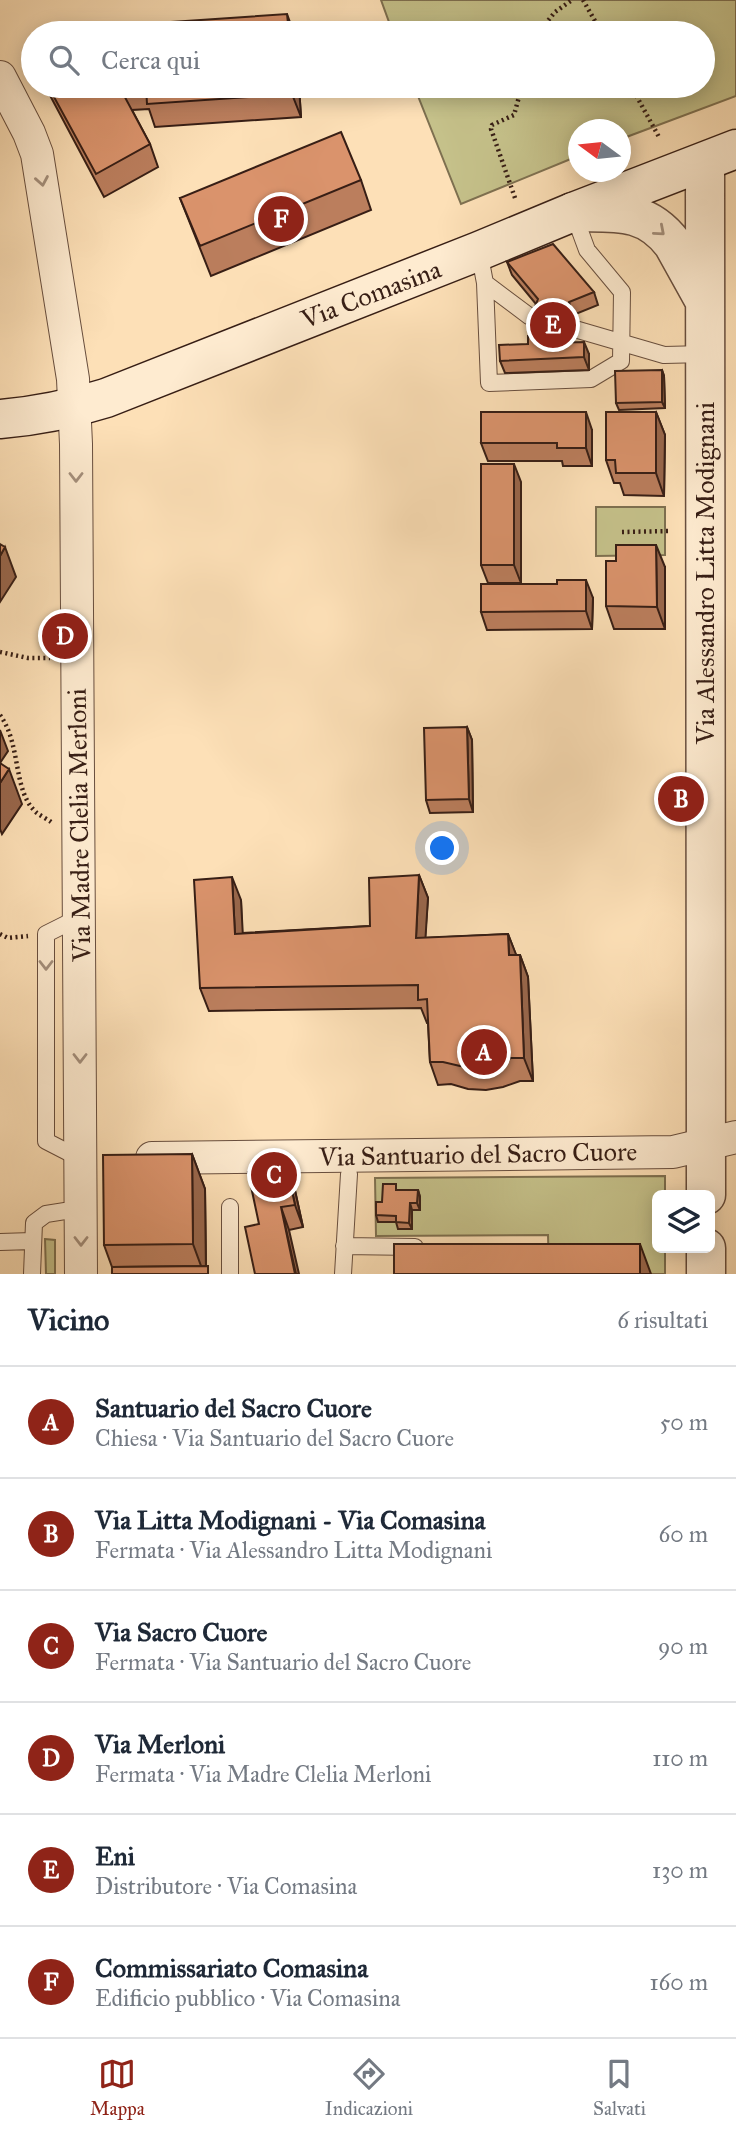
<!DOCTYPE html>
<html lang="it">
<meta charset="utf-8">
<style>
body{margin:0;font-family:"IM FELL Great Primer",serif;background:#f2f2f3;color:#1f2937}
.controls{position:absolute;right:21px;bottom:21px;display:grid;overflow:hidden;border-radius:10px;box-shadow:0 4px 18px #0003}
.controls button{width:63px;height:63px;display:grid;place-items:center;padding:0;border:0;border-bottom:2px solid #e0e1e3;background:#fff;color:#1f2937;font:35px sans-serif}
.compass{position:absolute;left:568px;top:119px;width:63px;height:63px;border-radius:50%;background:#fff;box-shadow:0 4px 18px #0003;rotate:285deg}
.you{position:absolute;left:443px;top:849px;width:24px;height:24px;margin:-18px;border:5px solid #fff;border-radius:50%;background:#1a73e8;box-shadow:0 0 0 10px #1a73e833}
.badge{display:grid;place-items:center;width:46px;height:46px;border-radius:50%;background:#8f2418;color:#fff;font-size:23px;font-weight:700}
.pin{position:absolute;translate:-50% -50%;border:4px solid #fff;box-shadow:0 2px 7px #0006}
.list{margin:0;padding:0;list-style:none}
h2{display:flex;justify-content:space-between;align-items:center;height:91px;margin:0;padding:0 28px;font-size:30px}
h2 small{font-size:23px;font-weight:400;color:#747a83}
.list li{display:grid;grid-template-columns:46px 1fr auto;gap:21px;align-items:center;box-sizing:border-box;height:112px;padding:0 28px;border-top:2px solid #e0e1e3}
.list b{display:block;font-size:26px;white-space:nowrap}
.list p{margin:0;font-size:23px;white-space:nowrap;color:#747a83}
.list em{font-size:23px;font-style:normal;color:#747a83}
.icon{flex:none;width:38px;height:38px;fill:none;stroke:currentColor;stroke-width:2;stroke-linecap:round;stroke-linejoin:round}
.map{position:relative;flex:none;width:736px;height:1274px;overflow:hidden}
.search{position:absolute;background:#fff;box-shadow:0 4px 18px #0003;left:21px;right:21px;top:21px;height:77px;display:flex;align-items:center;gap:18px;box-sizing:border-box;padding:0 24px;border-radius:38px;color:#747a83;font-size:26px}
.sheet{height:763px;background:#fff}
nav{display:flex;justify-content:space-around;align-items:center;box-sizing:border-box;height:98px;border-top:2px solid #e0e1e3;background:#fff;font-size:19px;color:#747a83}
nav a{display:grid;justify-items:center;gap:4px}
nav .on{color:#8f2418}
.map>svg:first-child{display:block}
.green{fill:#c5c18a;stroke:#7e7050;stroke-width:2}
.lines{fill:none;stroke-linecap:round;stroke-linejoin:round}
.service-casing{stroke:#684e3e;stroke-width:18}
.minor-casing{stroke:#684e3e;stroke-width:34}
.tertiary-casing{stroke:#684e3e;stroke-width:41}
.secondary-casing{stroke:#371e15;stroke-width:41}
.path{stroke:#371e15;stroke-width:4.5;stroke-dasharray:2 3.5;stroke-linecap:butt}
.service{stroke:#feebd0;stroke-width:16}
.minor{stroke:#feebd0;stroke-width:32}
.tertiary{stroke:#feebd0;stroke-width:38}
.secondary{stroke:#feebd0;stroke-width:38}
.wall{fill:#bb7e5d;stroke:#371e15;stroke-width:2}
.shaded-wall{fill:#99674c;stroke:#371e15;stroke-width:2}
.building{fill:#da936c;stroke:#371e15;stroke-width:2}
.oneway{stroke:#a48f7c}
.labels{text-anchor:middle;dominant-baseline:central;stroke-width:5;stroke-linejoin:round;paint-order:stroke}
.street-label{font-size:26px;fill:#371e15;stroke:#feebd0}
</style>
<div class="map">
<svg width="736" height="1274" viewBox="0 0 736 1274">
<rect width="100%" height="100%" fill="#fde0b7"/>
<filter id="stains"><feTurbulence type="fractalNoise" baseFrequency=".00286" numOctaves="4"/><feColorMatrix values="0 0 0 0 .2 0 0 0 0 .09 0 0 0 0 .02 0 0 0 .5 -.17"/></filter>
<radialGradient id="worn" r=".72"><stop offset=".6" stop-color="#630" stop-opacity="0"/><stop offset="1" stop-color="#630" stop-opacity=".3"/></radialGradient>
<path class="green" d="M381,0H736V96L621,139L620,130H578V156L461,204L414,86H703V33H393Z
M596,507H665V555L596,556Z
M665,1176V1195H657V1248H665V1274H549L548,1235L376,1236L375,1178Z
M45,1239L55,1240V1274H46Z"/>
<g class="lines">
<defs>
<path id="service" d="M479,251L485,283L489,383L591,379L621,361L622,292L587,250L573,212
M485,283L529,316L540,320
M568,327L664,355L705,354
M80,917L46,934V1141L81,1159
M0,1242L32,1241
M344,1246L415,1247
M32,1274L34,1223L46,1214L65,1211
M230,1274V1207
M343,1274L349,1174"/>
<path id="minor" d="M0,77L29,133L37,154L73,379L76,444L81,1274
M152,1158L673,1152L736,1137"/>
<path id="tertiary" d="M705,162L706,1195
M573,212C614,213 645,207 673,244L703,298
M706,1248V1274"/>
<path id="secondary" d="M0,419C37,416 71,409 106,398L479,251L573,212L736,149"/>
</defs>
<use href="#service" class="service-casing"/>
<use href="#minor" class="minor-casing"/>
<use href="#tertiary" class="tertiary-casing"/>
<use href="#secondary" class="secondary-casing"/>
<path class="path" d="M583,0L602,33
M538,33L555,12L572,0
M631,86L659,137
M515,198L491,129L492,125L514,115L522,86
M622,532L671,531
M0,652L28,658H50
M0,715C22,745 12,792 37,813C41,816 47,819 51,822
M0,934L8,938L28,936"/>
<use href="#service" class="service"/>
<use href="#minor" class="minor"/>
<use href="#tertiary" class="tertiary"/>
<use href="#secondary" class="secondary"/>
</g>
<path class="wall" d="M45,86H299L301,117L155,127L149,109L132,110L150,144L158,167L104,197Z
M361,180L371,210L211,276L180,198Z
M507,262L594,292L598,305L573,315L563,340L553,336L556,343L589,354V370L505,373L500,361L528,344L551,336L536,329L531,317L536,304L512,275Z
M662,370L664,376L665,408L619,410L616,403Z
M656,412L665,435L664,496L624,495L620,483H614L606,460Z
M592,430V466H563L562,461H488L481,443Z
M521,482V583H488L481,565Z
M616,561L665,567V629H614L606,606Z
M593,598L592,629L487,630L481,612Z
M467,727L472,740L473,812L430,813L426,800Z
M419,875L428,898L425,938L508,934L516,955H520L528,977L533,1081H520L503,1087L486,1090L468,1089L451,1084L438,1085L430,1062L428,1023H427L421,1008L209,1011L200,988L241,900L242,933L370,926Z
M192,1154L205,1189L206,1266L112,1267L104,1245Z
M294,1186L303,1227L289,1230L259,1224Z
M399,1190H418L420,1197V1210H412V1229H398L396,1222H378L376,1215L382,1202Z"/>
<path class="shaded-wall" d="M287,14L294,33H289Z
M292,86H299L301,117L292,94Z
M569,302L573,315L563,340L558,328Z
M584,342L589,354V370L584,357Z
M662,370L664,376L665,408L662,402Z
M586,412L592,430V466L586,448Z
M656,412L665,435L664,496L656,473Z
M514,464L521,482V583L514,565Z
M656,545L665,567V629L657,607Z
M5,547L16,577L0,602V556Z
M586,580L593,598L592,629L586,611Z
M467,727L472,740L473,812L469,799Z
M0,730L8,751L0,763Z
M9,769L22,804L2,834L0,829V783Z
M419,875L428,898L424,961L416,938Z
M232,877L241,900L244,956L235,934Z
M508,934L517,957L509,955Z
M520,955L528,977L533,1081L524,1058Z
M192,1154L205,1189L206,1274H204L193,1244Z
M286,1163L294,1186L303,1227L295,1205Z
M418,1190L420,1197V1210L417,1203Z
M410,1203L412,1210V1229L409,1223Z
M281,1207L289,1230L299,1274H296Z
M640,1244L651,1274H640Z"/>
<path class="building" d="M287,14L289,33H142V24Z
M48,86H292V94L147,104L146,86L120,88L150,144L96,174Z
M341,132L361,180L200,246L180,198Z
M553,244L594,292L569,302L558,328L531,317L538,299L507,262Z
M553,335V343L584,342V357L500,361L499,345L528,344V336Z
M662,370V402L616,403L615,371Z
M481,412H586V448H557V443H481Z
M606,412H656V473H616L615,460H606Z
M481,464H514V565H481Z
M0,544L5,547L0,556Z
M616,545H656L657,607L606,606V561H616Z
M557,580H586V611L481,612V584H557Z
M467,727L469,799L426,800L424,728Z
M0,763L9,769L0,783Z
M419,875L416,938L508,934L509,955H520L524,1058H511L495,1064L477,1067L460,1066L443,1062H430L427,999L418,1000V985L200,988L194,880L232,877L235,934L370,926L369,878Z
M192,1154L193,1244L104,1245L103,1155Z
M286,1163L295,1205L281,1207L295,1274H255L245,1227L259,1224L248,1172Z
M383,1184H396V1190H418L417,1203H410L409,1223L396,1222V1216L376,1215V1202H382Z
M394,1244H640V1274H394Z
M208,1266V1274H112V1267Z"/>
<defs><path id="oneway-chevron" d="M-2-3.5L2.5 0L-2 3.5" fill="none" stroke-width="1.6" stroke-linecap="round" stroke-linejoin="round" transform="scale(1.75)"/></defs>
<g class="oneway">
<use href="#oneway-chevron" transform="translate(42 181) rotate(80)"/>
<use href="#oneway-chevron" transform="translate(660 231) rotate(41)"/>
<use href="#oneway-chevron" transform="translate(76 477) rotate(90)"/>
<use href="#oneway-chevron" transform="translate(46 965) rotate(90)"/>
<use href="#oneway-chevron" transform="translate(80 1058) rotate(90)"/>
<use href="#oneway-chevron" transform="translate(81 1241) rotate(90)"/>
</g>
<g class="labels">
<g class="street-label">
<text transform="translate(371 294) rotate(-21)">Via Comasina</text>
<text transform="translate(705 573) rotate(-90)">Via Alessandro Litta Modignani</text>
<text transform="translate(79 825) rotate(-91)">Via Madre Clelia Merloni</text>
<text transform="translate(478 1154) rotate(-1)">Via Santuario del Sacro Cuore</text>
</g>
</g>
<rect width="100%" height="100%" filter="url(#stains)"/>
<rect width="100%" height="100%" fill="url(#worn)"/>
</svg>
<div class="controls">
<button><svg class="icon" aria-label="layers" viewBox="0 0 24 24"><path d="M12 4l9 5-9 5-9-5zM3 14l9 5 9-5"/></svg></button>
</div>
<svg class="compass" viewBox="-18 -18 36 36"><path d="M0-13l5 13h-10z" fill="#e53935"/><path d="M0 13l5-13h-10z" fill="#747a83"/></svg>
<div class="you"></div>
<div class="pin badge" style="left:484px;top:1052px">A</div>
<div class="pin badge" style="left:681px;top:799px">B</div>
<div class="pin badge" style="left:274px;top:1175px">C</div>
<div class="pin badge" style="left:65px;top:636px">D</div>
<div class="pin badge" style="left:553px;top:325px">E</div>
<div class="pin badge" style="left:281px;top:219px">F</div>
<div class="search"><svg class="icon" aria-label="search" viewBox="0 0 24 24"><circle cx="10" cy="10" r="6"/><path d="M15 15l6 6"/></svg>Cerca qui</div>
</div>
<section class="sheet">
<h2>Vicino<small>6 risultati</small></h2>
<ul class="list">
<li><span class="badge">A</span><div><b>Santuario del Sacro Cuore</b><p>Chiesa · Via Santuario del Sacro Cuore</p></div><em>50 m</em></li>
<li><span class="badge">B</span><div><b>Via Litta Modignani - Via Comasina</b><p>Fermata · Via Alessandro Litta Modignani</p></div><em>60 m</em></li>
<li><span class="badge">C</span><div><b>Via Sacro Cuore</b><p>Fermata · Via Santuario del Sacro Cuore</p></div><em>90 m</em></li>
<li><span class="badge">D</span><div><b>Via Merloni</b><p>Fermata · Via Madre Clelia Merloni</p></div><em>110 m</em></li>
<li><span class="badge">E</span><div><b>Eni</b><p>Distributore · Via Comasina</p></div><em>130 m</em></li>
<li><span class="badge">F</span><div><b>Commissariato Comasina</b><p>Edificio pubblico · Via Comasina</p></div><em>160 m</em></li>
</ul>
</section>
<nav>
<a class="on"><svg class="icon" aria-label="map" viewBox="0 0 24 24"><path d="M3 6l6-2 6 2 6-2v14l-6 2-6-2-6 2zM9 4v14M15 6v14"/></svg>Mappa</a>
<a><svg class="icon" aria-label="directions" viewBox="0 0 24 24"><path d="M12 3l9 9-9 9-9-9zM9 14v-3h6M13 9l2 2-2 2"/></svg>Indicazioni</a>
<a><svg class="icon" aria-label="saved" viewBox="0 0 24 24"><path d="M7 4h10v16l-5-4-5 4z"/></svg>Salvati</a>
</nav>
